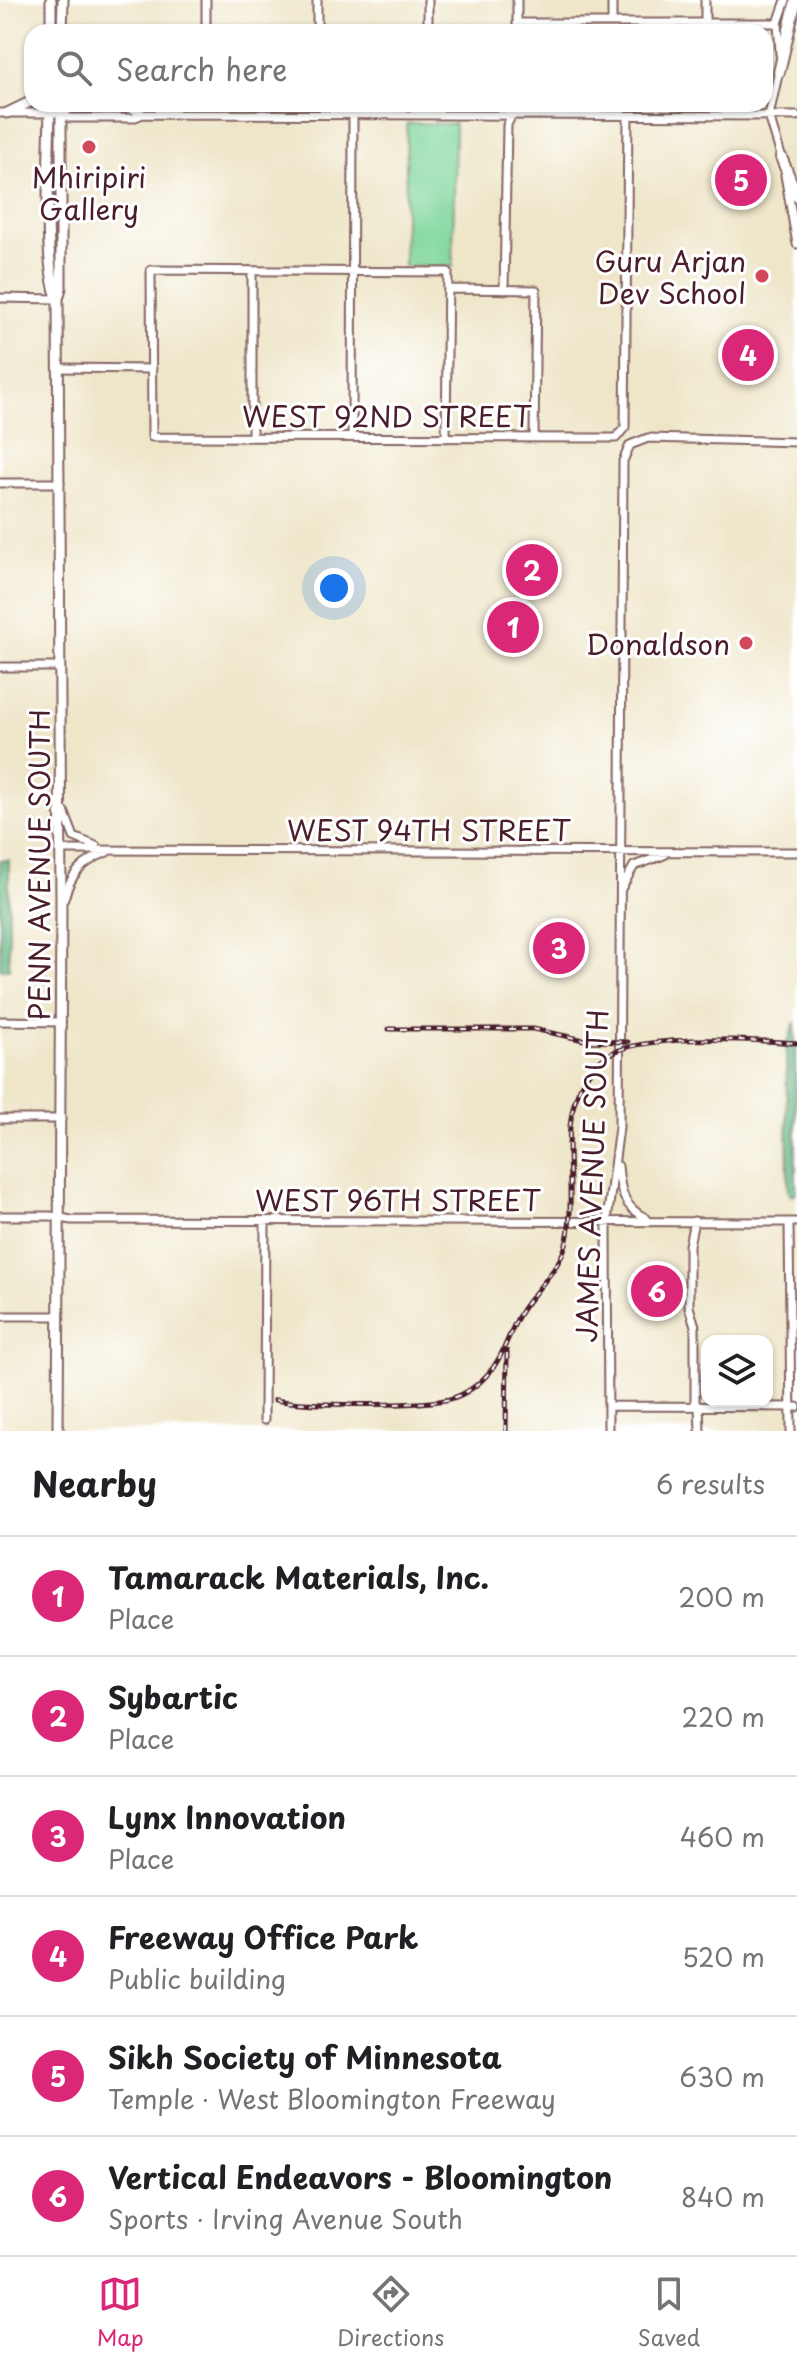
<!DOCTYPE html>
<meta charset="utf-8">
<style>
body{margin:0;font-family:"Playpen Sans",sans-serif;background:#f2f2f2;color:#202124}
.controls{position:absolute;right:24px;bottom:24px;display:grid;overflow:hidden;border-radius:16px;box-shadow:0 2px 6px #0004}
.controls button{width:72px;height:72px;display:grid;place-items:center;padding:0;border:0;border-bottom:2px solid #e0e0e0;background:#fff;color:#202124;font:40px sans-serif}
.you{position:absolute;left:334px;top:588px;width:28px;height:28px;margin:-20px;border:6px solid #fff;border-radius:50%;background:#1a73e8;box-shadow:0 0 0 12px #1a73e833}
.badge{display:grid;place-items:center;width:52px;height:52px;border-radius:50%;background:#db2777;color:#fff;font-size:26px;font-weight:700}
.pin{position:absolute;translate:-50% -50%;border:4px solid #fff;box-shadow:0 2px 8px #0006}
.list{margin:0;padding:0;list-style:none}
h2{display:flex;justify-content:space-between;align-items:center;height:104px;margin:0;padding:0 32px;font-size:34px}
h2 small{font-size:26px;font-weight:400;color:#757577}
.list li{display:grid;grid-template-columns:52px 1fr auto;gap:24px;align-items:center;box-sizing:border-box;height:120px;padding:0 32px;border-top:2px solid #e0e0e0}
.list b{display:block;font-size:30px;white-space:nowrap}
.list p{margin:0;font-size:26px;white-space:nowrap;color:#757577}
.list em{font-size:26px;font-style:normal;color:#757577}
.icon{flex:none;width:44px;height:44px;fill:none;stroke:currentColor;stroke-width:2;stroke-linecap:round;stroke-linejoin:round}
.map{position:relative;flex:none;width:797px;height:1431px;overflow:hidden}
.search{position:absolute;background:#fff;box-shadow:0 2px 6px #0004;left:24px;right:24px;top:24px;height:88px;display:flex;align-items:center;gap:20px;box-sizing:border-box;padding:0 28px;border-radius:24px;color:#757577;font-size:30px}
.sheet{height:824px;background:#fff}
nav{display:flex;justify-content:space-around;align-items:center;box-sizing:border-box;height:112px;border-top:2px solid #e0e0e0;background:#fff;font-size:22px;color:#757577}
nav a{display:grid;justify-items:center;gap:4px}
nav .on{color:#db2777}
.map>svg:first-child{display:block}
.green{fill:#7fd69b;stroke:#647a63;stroke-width:2}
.forest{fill:#67b783;stroke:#586b57;stroke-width:2}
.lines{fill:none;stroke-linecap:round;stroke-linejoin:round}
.minor-casing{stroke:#846562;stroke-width:11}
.major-casing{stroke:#846562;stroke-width:13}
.highway-casing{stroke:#846562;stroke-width:14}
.minor{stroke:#fff;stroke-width:7}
.major{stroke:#fff;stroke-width:9}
.highway{stroke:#fff;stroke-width:10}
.rail-casing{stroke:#4a1f2b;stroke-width:5}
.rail{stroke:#fff;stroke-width:2;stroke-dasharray:6;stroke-linecap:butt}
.poi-dot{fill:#d1495b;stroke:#fff;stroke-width:3}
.labels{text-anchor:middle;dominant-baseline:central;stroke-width:6;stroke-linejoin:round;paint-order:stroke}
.poi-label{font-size:28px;fill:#4a1f2b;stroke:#fff;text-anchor:end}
.street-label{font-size:28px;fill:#4a1f2b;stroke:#fff}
</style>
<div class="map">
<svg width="797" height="1431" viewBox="0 0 797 1431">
<rect width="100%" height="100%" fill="#fff"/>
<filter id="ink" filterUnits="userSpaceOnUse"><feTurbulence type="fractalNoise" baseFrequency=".0125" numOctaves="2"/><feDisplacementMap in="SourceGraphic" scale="16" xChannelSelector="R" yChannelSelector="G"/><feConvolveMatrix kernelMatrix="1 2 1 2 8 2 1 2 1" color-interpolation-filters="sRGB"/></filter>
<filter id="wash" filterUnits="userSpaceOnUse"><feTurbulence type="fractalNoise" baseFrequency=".006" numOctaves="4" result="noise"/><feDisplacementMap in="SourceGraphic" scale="32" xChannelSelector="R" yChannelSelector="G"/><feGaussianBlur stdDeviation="1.8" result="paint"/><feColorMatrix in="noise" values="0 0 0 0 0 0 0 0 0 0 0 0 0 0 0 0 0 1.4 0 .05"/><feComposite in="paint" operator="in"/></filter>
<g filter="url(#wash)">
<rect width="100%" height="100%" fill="#efe6c9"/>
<path class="green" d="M407,123L455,124L453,267L404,266Z"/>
<path class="forest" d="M0,860H9V969H0Z
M795,1022L796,1192L793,1195L789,1193L788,1179L786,1047Z"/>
</g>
<g filter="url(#ink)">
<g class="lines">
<defs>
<path id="minor" d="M517,23H778
M612,23V0
M705,24V0
M206,32V0
M317,32V0
M428,32V0
M517,32V0
M780,54L778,23L786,0
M779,70L769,116L782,159
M0,113H61L70,118H133L143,114L797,116
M61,113C74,105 132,104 143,114
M785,175L797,244
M252,271V437
M448,289L536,290L534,438
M504,290L507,125L517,104
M0,298L58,299
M59,368L152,369
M352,437L353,114
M446,438L448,272L151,270L152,437C305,437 458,438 611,438H616L625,427L628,117
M0,483H60
M0,667H60
M64,811L74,837L96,846
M60,850L797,852
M621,889L634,866L664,855
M64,899C70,874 83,862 107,852
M0,1021L61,1022
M0,1119H61
M618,1166C620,1189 623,1208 646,1218
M0,1216H51L71,1220L797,1222
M694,1221L689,1245V1307L695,1326V1406
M789,1222L791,1431
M0,1316H58
M608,1406L797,1407
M699,1406L700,1431
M264,1420L265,1221
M608,1431L607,1221L619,1127L623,461L630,445L648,438L797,442"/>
<path id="major" d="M51,32V0
M62,32L63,0
M50,104C50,145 42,268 58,299
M7,113L32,101
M58,1431L61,909L58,299L61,288V104"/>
<path id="highway" d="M779,72L796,0
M781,157L797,196"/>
</defs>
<use href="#minor" class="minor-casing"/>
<use href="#major" class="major-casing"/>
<use href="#highway" class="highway-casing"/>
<use href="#minor" class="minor"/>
<use href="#major" class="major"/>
<use href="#highway" class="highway"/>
<defs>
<path id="rail" d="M389,1029H533L589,1041L628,1042
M275,1400C306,1406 415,1406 445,1400C461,1397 476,1387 487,1375C504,1357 508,1333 521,1312C538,1285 563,1268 568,1235C578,1176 549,1100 605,1057C638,1033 754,1040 797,1043
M506,1431L507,1351"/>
</defs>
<use href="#rail" class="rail-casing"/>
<use href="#rail" class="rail"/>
</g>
</g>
<g class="poi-dot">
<circle cx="89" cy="147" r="8"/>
<circle cx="762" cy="276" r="8"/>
<circle cx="746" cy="643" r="8"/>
</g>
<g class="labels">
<g class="poi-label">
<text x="89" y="176" text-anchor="middle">Mhiripiri<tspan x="89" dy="32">Gallery</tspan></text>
<text x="746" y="260">Guru Arjan<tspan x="746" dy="32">Dev School</tspan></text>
<text x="730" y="643">Donaldson</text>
</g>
<g class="street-label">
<text x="387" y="415">WEST 92ND STREET</text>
<text x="429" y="829">WEST 94TH STREET</text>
<text transform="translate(38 865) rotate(-90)">PENN AVENUE SOUTH</text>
<text transform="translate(591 1176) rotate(-88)">JAMES AVENUE SOUTH</text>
<text x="398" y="1199">WEST 96TH STREET</text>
</g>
</g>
</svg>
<div class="controls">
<button><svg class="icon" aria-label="layers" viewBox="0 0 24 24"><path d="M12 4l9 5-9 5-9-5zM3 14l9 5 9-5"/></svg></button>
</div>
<div class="you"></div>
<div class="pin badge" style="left:513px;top:627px">1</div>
<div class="pin badge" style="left:532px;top:570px">2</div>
<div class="pin badge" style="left:559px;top:948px">3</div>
<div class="pin badge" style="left:748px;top:355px">4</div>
<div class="pin badge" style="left:741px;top:180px">5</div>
<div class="pin badge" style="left:657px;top:1291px">6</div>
<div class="search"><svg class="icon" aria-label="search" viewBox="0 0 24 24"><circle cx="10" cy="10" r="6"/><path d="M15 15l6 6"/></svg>Search here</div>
</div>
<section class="sheet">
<h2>Nearby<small>6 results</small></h2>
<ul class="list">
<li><span class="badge">1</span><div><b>Tamarack Materials, Inc.</b><p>Place</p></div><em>200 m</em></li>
<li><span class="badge">2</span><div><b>Sybartic</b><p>Place</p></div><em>220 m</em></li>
<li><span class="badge">3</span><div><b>Lynx Innovation</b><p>Place</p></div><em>460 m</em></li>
<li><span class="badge">4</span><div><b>Freeway Office Park</b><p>Public building</p></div><em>520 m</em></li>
<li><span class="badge">5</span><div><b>Sikh Society of Minnesota</b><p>Temple · West Bloomington Freeway</p></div><em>630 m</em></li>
<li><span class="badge">6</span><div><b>Vertical Endeavors - Bloomington</b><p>Sports · Irving Avenue South</p></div><em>840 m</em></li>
</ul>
</section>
<nav>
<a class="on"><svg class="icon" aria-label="map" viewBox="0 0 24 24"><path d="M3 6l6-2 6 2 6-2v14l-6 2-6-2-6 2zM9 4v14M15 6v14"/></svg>Map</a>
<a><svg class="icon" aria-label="directions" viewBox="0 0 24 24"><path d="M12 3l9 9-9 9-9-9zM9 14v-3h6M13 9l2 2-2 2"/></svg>Directions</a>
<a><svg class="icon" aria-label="saved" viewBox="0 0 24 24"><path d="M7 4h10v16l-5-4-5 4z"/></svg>Saved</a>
</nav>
